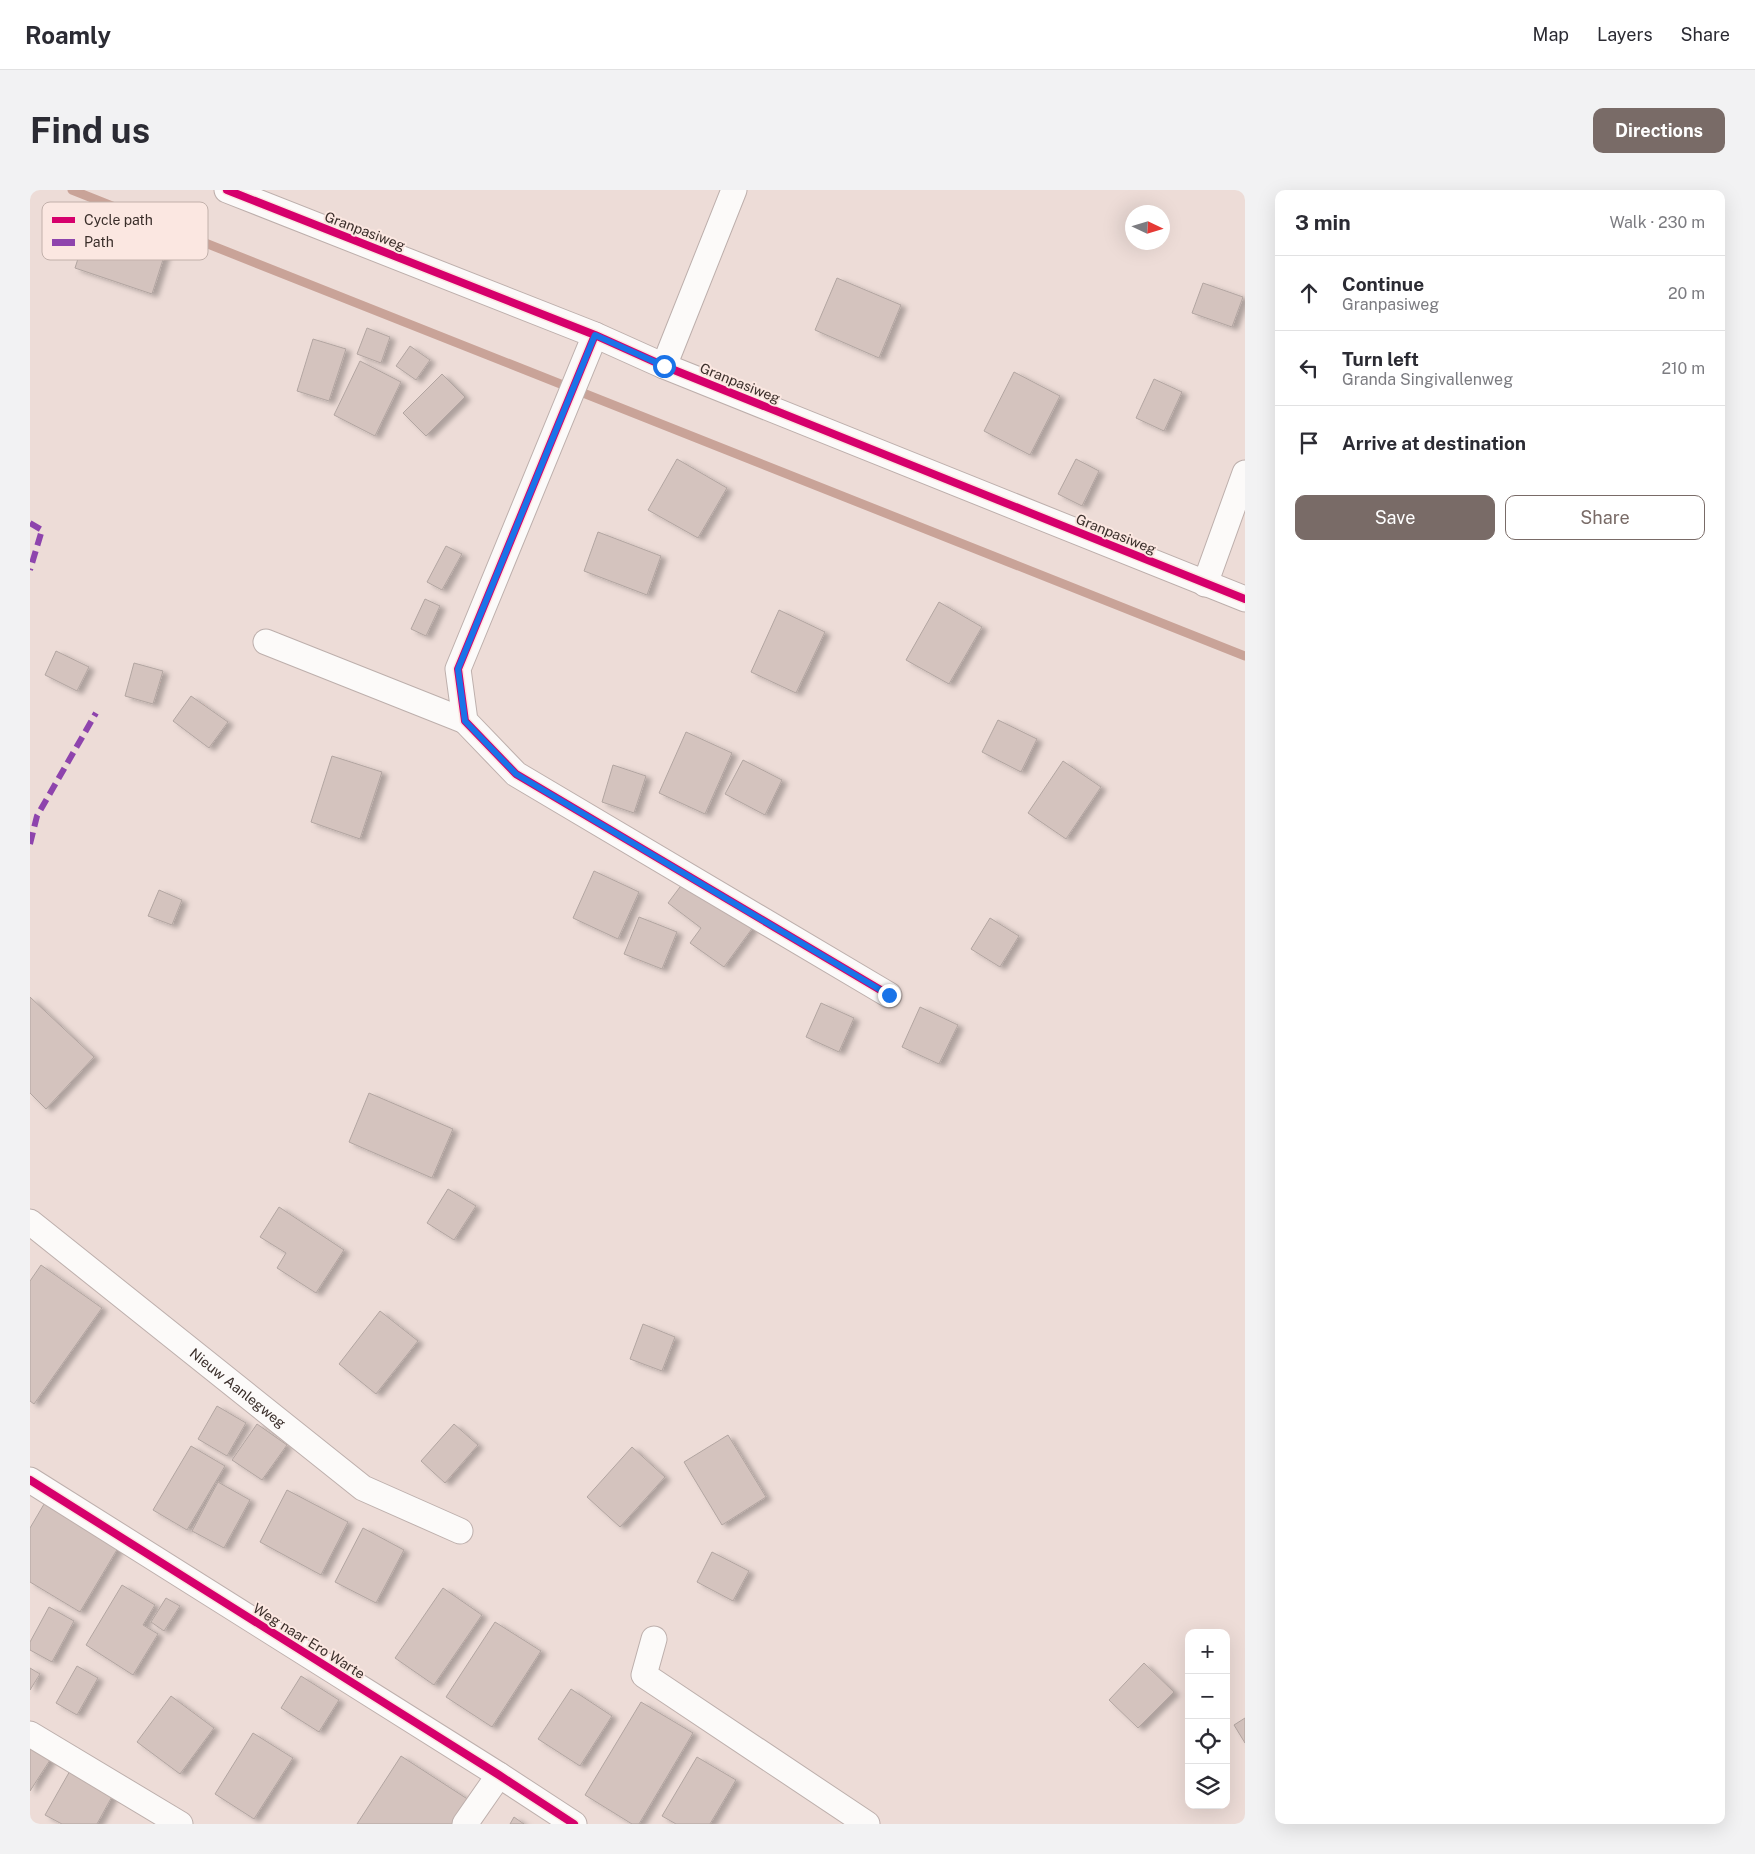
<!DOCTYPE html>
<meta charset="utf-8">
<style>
body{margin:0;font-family:"Public Sans",sans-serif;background:#f2f2f3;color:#2b2b33}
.controls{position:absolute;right:15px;bottom:15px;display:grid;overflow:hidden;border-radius:10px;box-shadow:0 5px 20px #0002}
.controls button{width:45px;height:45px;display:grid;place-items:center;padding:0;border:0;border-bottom:1px solid #e1e1e2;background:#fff;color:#2b2b33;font:25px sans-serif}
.compass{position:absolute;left:1095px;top:15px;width:45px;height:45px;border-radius:50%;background:#fff;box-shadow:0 5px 20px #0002;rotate:94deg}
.stop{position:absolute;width:15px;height:15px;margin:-11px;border:4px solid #1a73e8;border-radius:50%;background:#fff}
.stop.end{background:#1a73e8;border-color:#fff;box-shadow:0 1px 5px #0008}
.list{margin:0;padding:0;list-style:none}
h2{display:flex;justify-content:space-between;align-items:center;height:65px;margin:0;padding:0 20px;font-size:21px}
h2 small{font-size:16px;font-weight:400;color:#7c7c81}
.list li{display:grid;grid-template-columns:32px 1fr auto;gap:15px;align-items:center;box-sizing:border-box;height:75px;padding:0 20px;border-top:1px solid #e1e1e2}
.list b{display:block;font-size:19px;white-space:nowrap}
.list p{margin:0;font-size:16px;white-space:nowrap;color:#7c7c81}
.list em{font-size:16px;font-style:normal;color:#7c7c81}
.actions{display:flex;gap:10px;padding:15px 20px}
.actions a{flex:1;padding:11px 0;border:1px solid #796b67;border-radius:10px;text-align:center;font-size:18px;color:#796b67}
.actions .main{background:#796b67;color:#fff}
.icon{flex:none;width:28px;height:28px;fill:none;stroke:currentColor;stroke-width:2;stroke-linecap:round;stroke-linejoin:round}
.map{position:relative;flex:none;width:1215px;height:1634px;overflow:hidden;border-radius:10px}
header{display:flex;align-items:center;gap:30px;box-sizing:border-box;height:70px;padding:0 25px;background:#fff;border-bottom:1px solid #e1e1e2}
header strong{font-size:24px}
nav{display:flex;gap:28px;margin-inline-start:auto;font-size:18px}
.intro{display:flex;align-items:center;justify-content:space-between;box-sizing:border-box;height:120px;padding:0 30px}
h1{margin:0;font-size:35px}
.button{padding:12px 22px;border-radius:10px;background:#796b67;color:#fff;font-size:18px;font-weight:700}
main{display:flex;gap:30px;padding:0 30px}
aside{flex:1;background:#fff;border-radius:10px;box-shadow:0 5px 20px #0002}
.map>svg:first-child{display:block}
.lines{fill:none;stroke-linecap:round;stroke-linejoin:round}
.stream{stroke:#c9a398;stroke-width:9}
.building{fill:#d4c3be;stroke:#b2a5a1;filter:url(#shadow)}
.minor-casing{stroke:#bdafac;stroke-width:27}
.minor{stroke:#fcfaf9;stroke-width:25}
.quiet{stroke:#8e44ad;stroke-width:6;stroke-dasharray:12 6;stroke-linecap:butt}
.cycleway-casing{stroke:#fbe7e1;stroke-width:11}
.cycleway{stroke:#d6006c;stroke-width:8}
.route{stroke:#1a73e8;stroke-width:6}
.labels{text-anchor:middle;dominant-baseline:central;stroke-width:4;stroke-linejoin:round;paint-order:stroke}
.street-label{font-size:14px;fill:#3a2e2a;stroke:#fbe7e1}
.key{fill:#fbe7e1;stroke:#c1b0aa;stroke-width:1}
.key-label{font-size:14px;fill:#3a2e2a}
</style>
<header>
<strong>Roamly</strong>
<nav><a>Map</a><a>Layers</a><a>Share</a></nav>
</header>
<div class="intro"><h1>Find us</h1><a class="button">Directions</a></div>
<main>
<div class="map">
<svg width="1215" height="1634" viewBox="0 0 1215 1634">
<defs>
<filter id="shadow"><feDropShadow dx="5.5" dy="3" stdDeviation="2.5" flood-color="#0004"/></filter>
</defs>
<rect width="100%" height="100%" fill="#eddcd7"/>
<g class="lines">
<path class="stream" d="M42,0L1215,466"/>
</g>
<path class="building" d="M61,28L138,54L122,104L45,78Z
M807,88L871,115L849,168L785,140Z
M1173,93L1213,107L1202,137L1162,123Z
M337,138L360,147L351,173L327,164Z
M283,149L316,159L299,211L267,201Z
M380,156L400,170L386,190L366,176Z
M330,171L371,192L345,246L304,225Z
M984,182L1030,206L1000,265L954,241Z
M412,184L435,207L396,246L373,223Z
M1124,189L1152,202L1134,241L1106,228Z
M647,269L697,298L668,348L618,320Z
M1046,269L1069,281L1052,316L1028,304Z
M568,342L631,366L617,405L554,381Z
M416,356L432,364L412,400L397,392Z
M395,409L410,416L396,446L381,439Z
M909,412L952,437L919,494L876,470Z
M749,420L795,442L766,503L721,482Z
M26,461L59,477L47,501L15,485Z
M104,473L133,481L123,514L95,506Z
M161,506L198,532L179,558L143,531Z
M968,530L1007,549L991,582L952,562Z
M656,542L702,563L675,624L629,603Z
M302,566L352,582L330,649L281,632Z
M713,570L752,590L735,625L695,604Z
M1033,571L1071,597L1036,649L998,623Z
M583,575L616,586L604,623L572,612Z
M564,681L609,702L588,749L543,728Z
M656,689L724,736L694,777L660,753L671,738L638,713Z
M129,700L152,710L142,735L118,726Z
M609,727L647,742L632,779L594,764Z
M960,728L989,746L970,777L941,759Z
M0,807L64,867L16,919L0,903Z
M791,813L824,828L809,862L776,847Z
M890,817L928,835L909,874L872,857Z
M339,903L423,939L402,988L319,952Z
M418,999L446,1016L424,1050L397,1033Z
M249,1017L314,1060L286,1103L247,1078L256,1063L230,1047Z
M11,1075L72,1118L4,1214L0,1211V1091Z
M350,1121L388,1151L346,1204L309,1174Z
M613,1134L645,1147L632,1181L600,1169Z
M187,1216L216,1233L197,1266L168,1249Z
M227,1234L257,1255L232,1290L202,1270Z
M424,1234L448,1255L415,1293L391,1271Z
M698,1245L736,1307L692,1335L654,1272Z
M161,1256L195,1276L157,1340L123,1320Z
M602,1257L635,1287L590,1337L557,1307Z
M188,1292L220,1310L194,1358L162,1341Z
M257,1300L318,1332L291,1385L230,1352Z
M17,1309L91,1353L50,1422L0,1392V1338Z
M333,1338L374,1360L346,1413L305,1392Z
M682,1362L719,1381L703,1411L667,1392Z
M92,1395L125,1415L113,1435L128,1444L103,1485L56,1455Z
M413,1398L452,1425L404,1495L365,1468Z
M136,1408L150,1416L134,1441L121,1432Z
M19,1417L44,1431L22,1472L0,1460V1452Z
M465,1432L511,1461L462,1537L416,1507Z
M1114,1473L1144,1502L1108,1538L1079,1510Z
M47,1476L68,1488L47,1525L26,1513Z
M0,1478L10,1484L0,1500Z
M271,1486L309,1510L289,1542L251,1518Z
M541,1499L582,1526L550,1576L508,1549Z
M141,1506L184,1538L150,1584L107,1552Z
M611,1512L663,1543L609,1634H602L555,1605Z
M1215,1528V1553L1204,1535Z
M223,1543L263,1568L224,1629L185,1604Z
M0,1549L24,1564L0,1601Z
M371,1566L439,1610L424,1634H327Z
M667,1567L706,1590L680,1634H646L632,1626Z
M41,1579L84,1603L67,1634H32L15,1625Z
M484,1627L494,1634H480Z"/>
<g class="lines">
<defs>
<g id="minor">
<path d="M197,0L565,145L634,176L1215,409"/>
<path d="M565,145L428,479L435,531L486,584L859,805"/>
<path d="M634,176L704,0"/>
<path d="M1175,394L1215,283"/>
<path d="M236,452L435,531"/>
<path id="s1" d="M0,1032L333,1298L430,1341"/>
<path d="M0,1290L469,1585L544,1634"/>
<path d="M624,1449L614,1485L837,1634"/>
<path d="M0,1544L150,1634"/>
<path d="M435,1634L469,1585"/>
</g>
</defs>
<use href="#minor" class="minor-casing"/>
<use href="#minor" class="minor"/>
<path class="quiet" d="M0,333L12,340L0,380
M0,654L7,626L66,523"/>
<defs>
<path id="cycleway" d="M197,0L565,145L634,176L1215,409
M565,145L428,479L435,531L486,584L859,805
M0,1290L469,1585L544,1634"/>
</defs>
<use href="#cycleway" class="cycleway-casing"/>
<use href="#cycleway" class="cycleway"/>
</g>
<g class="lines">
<path class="route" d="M634,176L565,145L428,479L435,531L486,584L859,805"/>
</g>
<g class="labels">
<g class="street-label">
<text transform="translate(335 41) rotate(21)">Granpasiweg</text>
<text transform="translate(710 193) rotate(22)">Granpasiweg</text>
<text transform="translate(1086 344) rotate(22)">Granpasiweg</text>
<text stroke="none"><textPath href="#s1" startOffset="266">Nieuw Aanlegweg</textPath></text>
<text transform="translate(279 1451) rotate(32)">Weg naar Ero Warte</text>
</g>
</g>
<rect x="12" y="12" width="166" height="58" rx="8" class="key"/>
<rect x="22" y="27" width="23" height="6" fill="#d6006c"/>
<rect x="22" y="49" width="23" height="7" fill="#8e44ad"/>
<g class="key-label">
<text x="54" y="35">Cycle path</text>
<text x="54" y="57">Path</text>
</g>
</svg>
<div class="controls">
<button>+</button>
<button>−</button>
<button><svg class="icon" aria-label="locate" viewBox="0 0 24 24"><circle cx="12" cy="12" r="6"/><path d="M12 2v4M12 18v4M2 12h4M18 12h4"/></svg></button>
<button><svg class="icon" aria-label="layers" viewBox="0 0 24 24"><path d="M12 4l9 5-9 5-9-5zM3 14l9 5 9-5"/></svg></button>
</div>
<svg class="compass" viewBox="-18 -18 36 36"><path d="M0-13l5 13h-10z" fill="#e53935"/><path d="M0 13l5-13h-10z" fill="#7c7c81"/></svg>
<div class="stop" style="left:634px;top:176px"></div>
<div class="stop end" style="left:859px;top:805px"></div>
</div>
<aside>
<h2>3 min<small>Walk · 230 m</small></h2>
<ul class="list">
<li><svg class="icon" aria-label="ahead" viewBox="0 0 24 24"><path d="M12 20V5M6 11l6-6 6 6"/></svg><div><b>Continue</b><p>Granpasiweg</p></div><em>20 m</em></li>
<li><svg class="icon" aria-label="left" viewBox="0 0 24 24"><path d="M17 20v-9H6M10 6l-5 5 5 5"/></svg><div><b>Turn left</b><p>Granda Singivallenweg</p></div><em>210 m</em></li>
<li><svg class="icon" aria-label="arrive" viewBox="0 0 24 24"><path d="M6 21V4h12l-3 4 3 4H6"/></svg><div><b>Arrive at destination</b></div></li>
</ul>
<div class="actions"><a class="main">Save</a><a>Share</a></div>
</aside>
</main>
